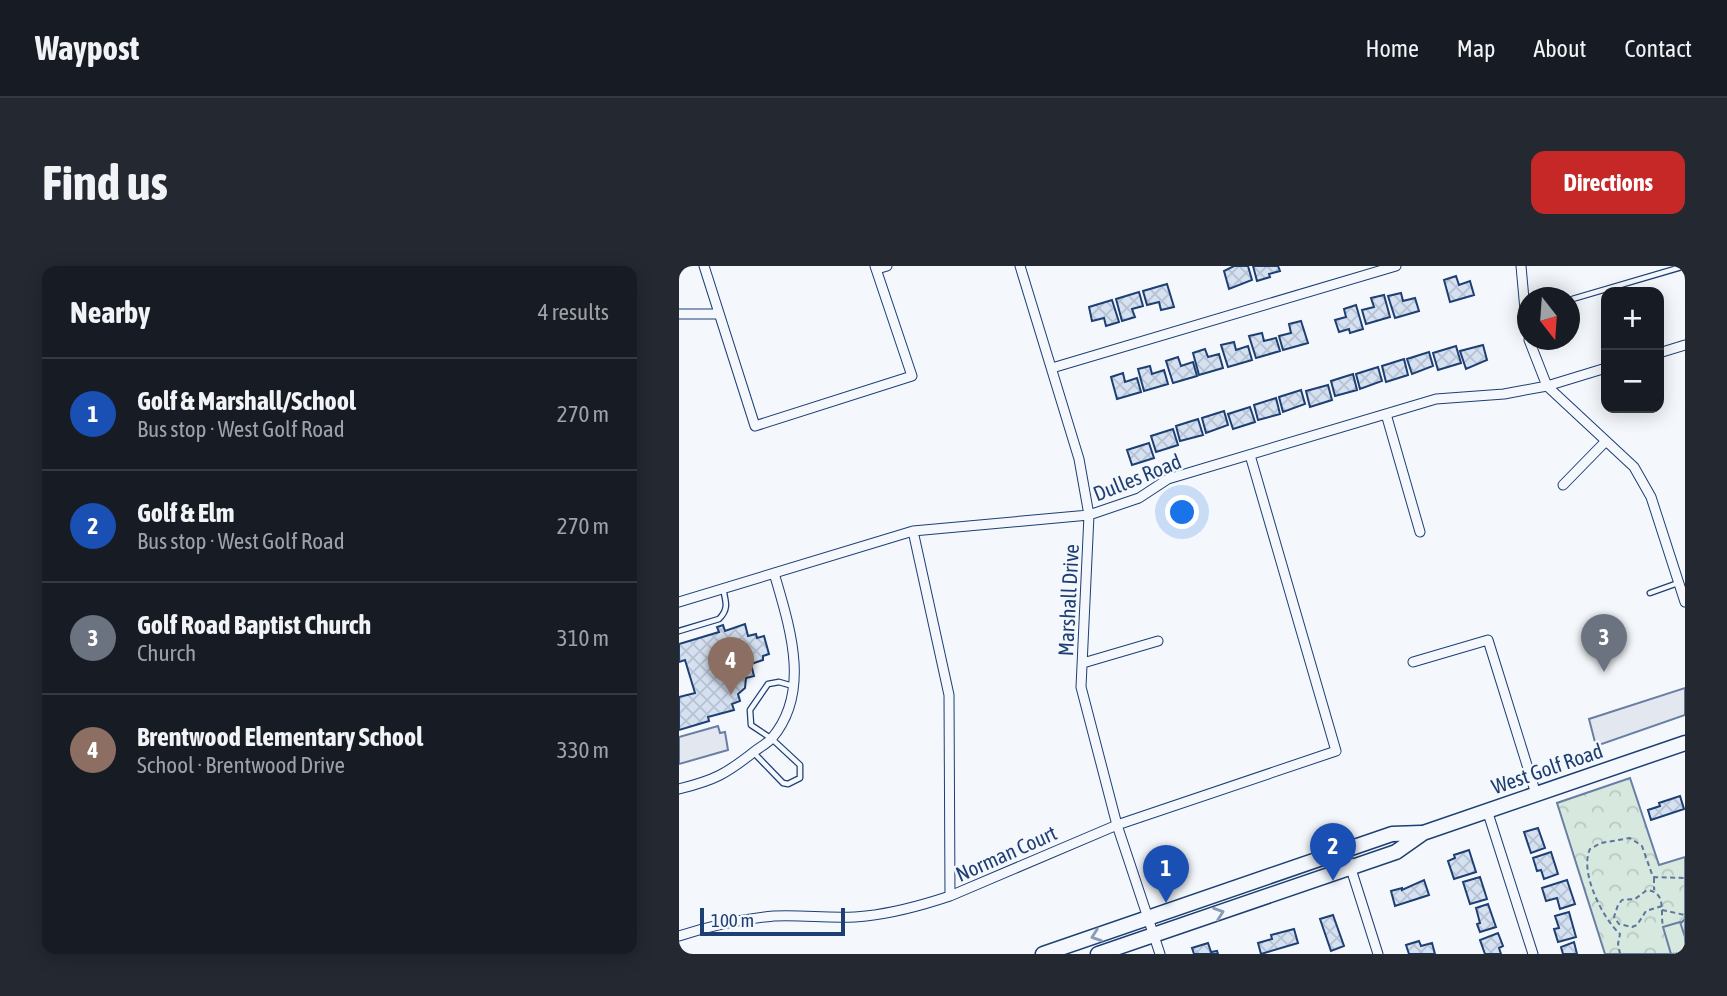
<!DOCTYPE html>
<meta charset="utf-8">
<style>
body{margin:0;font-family:"Asap Condensed",sans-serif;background:#242831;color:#f1f3f6}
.controls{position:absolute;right:21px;top:21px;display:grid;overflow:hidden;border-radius:14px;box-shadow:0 4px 18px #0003}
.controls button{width:63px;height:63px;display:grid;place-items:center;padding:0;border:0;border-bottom:2px solid #363941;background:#171b24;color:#f1f3f6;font:35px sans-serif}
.compass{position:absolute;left:838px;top:21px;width:63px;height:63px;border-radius:50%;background:#171b24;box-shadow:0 4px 18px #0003;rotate:163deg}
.scale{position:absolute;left:21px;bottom:18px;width:145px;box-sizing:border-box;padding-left:7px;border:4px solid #1d3f73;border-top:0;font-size:19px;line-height:24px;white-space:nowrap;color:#1d3f73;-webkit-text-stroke:5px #f4f7fb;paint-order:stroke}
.you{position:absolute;left:504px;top:247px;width:24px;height:24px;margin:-18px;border:5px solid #fff;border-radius:50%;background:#1a73e8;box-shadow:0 0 0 10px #1a73e833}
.badge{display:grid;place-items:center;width:46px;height:46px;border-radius:50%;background:#c62828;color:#fff;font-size:23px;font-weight:700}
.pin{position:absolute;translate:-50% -58px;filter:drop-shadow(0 2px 4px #0008)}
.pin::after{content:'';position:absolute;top:37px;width:24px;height:21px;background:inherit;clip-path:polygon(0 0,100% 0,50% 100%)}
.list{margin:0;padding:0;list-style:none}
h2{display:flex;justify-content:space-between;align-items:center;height:91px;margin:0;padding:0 28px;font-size:30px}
h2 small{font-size:23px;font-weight:400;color:#9ea1a6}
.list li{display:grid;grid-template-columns:46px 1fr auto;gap:21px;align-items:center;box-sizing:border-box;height:112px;padding:0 28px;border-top:2px solid #363941}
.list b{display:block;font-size:26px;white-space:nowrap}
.list p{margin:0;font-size:23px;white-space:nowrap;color:#9ea1a6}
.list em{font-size:23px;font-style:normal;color:#9ea1a6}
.map{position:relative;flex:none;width:1006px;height:688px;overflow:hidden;border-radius:14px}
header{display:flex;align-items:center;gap:42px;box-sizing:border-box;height:98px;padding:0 35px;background:#171b24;border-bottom:2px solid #363941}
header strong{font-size:33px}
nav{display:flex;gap:38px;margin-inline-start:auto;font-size:24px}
.intro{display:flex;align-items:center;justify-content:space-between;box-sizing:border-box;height:168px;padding:0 42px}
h1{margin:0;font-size:49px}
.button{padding:18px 32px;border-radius:14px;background:#c62828;color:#fff;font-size:24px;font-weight:700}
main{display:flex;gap:42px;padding:0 42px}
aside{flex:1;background:#171b24;border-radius:14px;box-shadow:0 4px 18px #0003}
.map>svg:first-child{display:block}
.park{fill:url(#park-crowns);stroke:#687fa3;stroke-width:2}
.garden{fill:#d7e8df;stroke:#687fa3;stroke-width:2}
.parking{fill:#e3e8f0;stroke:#687fa3;stroke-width:2}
.building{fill:url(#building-cross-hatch);stroke:#1d3f73;stroke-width:2}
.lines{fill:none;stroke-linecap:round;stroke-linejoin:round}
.service-casing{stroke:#1d3f73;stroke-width:7}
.minor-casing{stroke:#1d3f73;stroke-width:11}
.primary-casing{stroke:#1d3f73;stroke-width:17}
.path{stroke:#5e769c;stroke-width:2;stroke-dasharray:5 3.5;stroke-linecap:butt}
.service{stroke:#f4f7fb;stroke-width:4.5}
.minor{stroke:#f4f7fb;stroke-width:9}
.primary{stroke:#f4f7fb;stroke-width:14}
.oneway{stroke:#889bb7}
.labels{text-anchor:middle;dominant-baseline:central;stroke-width:5;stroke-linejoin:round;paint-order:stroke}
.street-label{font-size:21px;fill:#1d3f73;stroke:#f4f7fb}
</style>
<header>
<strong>Waypost</strong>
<nav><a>Home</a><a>Map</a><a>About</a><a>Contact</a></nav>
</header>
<div class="intro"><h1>Find us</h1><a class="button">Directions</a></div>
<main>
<aside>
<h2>Nearby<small>4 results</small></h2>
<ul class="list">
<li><span class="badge" style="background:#1a4fb4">1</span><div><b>Golf &amp; Marshall/School</b><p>Bus stop · West Golf Road</p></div><em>270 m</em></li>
<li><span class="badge" style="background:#1a4fb4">2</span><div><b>Golf &amp; Elm</b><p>Bus stop · West Golf Road</p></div><em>270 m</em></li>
<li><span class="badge" style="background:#6b7280">3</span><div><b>Golf Road Baptist Church</b><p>Church</p></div><em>310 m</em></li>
<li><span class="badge" style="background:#8d6e63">4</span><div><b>Brentwood Elementary School</b><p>School · Brentwood Drive</p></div><em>330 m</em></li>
</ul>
</aside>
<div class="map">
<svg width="1006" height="688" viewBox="0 0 1006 688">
<defs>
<pattern id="park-crowns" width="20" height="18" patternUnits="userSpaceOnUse" patternTransform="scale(1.75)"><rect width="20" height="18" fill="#d7e8df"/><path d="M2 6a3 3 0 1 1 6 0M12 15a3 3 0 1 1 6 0" fill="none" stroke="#b8c8c3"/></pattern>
<pattern id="building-cross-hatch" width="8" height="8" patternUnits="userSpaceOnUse" patternTransform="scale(1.75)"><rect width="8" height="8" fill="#d5e0f0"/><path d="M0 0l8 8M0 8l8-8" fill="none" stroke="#b6c1d1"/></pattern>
</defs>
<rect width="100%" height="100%" fill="#f4f7fb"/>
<path class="park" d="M951,512L980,599L1006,591V688H926L878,537Z"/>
<path class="garden" d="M1001,656L1006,671V687L992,688L984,661Z"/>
<path class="parking" d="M1006,422V449L917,480L910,453Z
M39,460L41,467L46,466L49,484L0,498V471Z"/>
<path class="building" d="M555,0H569L573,14L550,23L545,5Z
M574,0H599L601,5L590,8L591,11L578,15Z
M777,10L780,19L791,15L795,29L771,36L765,14Z
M488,18L495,41L482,44L480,36L468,39L464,25Z
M460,26L464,40L453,43L456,51L443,55L437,33Z
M722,27L724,35L736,32L740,45L716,52L709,30Z
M705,29L711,51L687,58L683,44L695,41L692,32Z
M433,34L440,56L427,60L425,52L413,55L410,41Z
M677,39L684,63L671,67L670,63L660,66L656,54L667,51L665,43Z
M622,55L629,77L604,84L600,70L612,67L610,58Z
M583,67L585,75L597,72L601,85L577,92L570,70Z
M555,76L557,84L569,80L573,94L549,101L542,79Z
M804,79L808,94L787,103L781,85Z
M777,80L782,97L759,104L754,87Z
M526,83L529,91L540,88L544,102L520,109L514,87Z
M750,86L754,100L733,108L728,93Z
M499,91L502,100L514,96L518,110L494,117L487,95Z
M725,93L729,109L707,116L703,100Z
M471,100L473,108L485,104L489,118L465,125L459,103Z
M699,101L703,115L681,123L677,108Z
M444,107L446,116L458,112L462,126L438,133L432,111Z
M674,108L678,124L656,130L652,115Z
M649,119L653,134L631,141L627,125Z
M622,124L626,138L604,146L600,131Z
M597,132L601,148L579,154L575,139Z
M571,141L576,156L554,163L549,148Z
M545,145L549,159L527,167L523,152Z
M519,153L524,169L501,175L497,160Z
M494,163L499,179L477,186L472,170Z
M470,177L475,192L453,199L448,184Z
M66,358L69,370L77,368L78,372L85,370L90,388L84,390V394L72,398L75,410L67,412L66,422L59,428L61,435L53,438L55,444L29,451L30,455L0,464V431L16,427L6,394L0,396V378L40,366L38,361L44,359L46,365Z
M1001,530L1005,543L972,554L969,544L981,540L980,537Z
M859,562L866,582L852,587L845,566Z
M790,584L797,606L775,613L769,595L776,592L775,589Z
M872,586L879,608L865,613L862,604L858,605L854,592Z
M801,611L808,633L791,638L784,616Z
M745,614L750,629L716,640L712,625L723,622V624Z
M888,614L896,638L881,643L878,632L867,635L863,622Z
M809,638L817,661L801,666L798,658L801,657L797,642Z
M890,646L897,671L879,676L875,663L880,662L876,650Z
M654,649L665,680L652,685L641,653Z
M615,663L619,677L582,688L579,677L593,673L592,669Z
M819,667L824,680L820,682L822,688H806L801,674Z
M740,675L742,680L753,677L756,688H730L727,679Z
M895,676L898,688H884L882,681Z
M529,677L532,686L538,685L539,688H515L513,682Z"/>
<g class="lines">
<defs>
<path id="service" d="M890,34L1006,0
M971,327L999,317
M0,365L40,353C50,343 47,336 44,323
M75,487L104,517L109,518L121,512V499L93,473L72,459L71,444L89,418L100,416L114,420"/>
<path id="minor" d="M25,0L76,160L233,110L196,0
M341,0L400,193L410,249L402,421L438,559L481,688
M842,0L848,66
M198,3L208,0
M0,48H40
M850,74L868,120L955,201L972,231L1006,336
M980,87L1006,79
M373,102L717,0
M707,148L741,266
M884,219L926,176
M234,265L270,429L271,630
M0,336L234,265L410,249L460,232L489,213L757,133L825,128L868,120L927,102
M734,396L809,374L857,528
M404,397L479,375
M0,523C36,514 47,508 76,485C81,481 89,477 93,472C133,425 110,359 95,307
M808,544L854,688
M666,584L699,688
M0,670C31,660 63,653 95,650C125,648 156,654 187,650C215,647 244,639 271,630L438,559L657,485L571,189"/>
<path id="primary" d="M364,688L713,568L742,567
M419,688L717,586L744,567L1006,477"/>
</defs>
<use href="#service" class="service-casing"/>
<use href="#minor" class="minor-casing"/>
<use href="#primary" class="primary-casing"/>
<path class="path" d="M975,612V624
M983,640L967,645L958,659L953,661L940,658L935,651L939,639L943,634L956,633L968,624C988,626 981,646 984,661
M983,644L1006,649
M1002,657L1006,653
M941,688L939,678L941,668C924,653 900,606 911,583L922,577L951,572L963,580L974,611L1006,612"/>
<use href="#service" class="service"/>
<use href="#minor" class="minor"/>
<use href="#primary" class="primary"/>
</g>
<defs><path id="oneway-chevron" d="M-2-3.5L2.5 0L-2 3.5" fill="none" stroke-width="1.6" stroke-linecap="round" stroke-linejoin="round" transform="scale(1.75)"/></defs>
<g class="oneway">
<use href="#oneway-chevron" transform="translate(540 647) rotate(-19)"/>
<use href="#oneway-chevron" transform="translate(417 670) rotate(161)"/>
</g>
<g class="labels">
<g class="street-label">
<text transform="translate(458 211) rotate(-22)">Dulles Road</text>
<text transform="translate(389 334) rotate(-87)">Marshall Drive</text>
<text transform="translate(868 502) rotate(-19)">West Golf Road</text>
<text transform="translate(327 587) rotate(-24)">Norman Court</text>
</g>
</g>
</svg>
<div class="controls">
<button>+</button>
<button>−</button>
</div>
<svg class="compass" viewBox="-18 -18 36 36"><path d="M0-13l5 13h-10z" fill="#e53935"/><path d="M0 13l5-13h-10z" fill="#9ea1a6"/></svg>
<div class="scale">100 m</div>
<div class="you"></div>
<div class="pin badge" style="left:487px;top:637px;background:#1a4fb4">1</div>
<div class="pin badge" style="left:654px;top:615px;background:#1a4fb4">2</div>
<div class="pin badge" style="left:925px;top:406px;background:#6b7280">3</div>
<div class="pin badge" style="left:52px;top:429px;background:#8d6e63">4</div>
</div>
</main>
